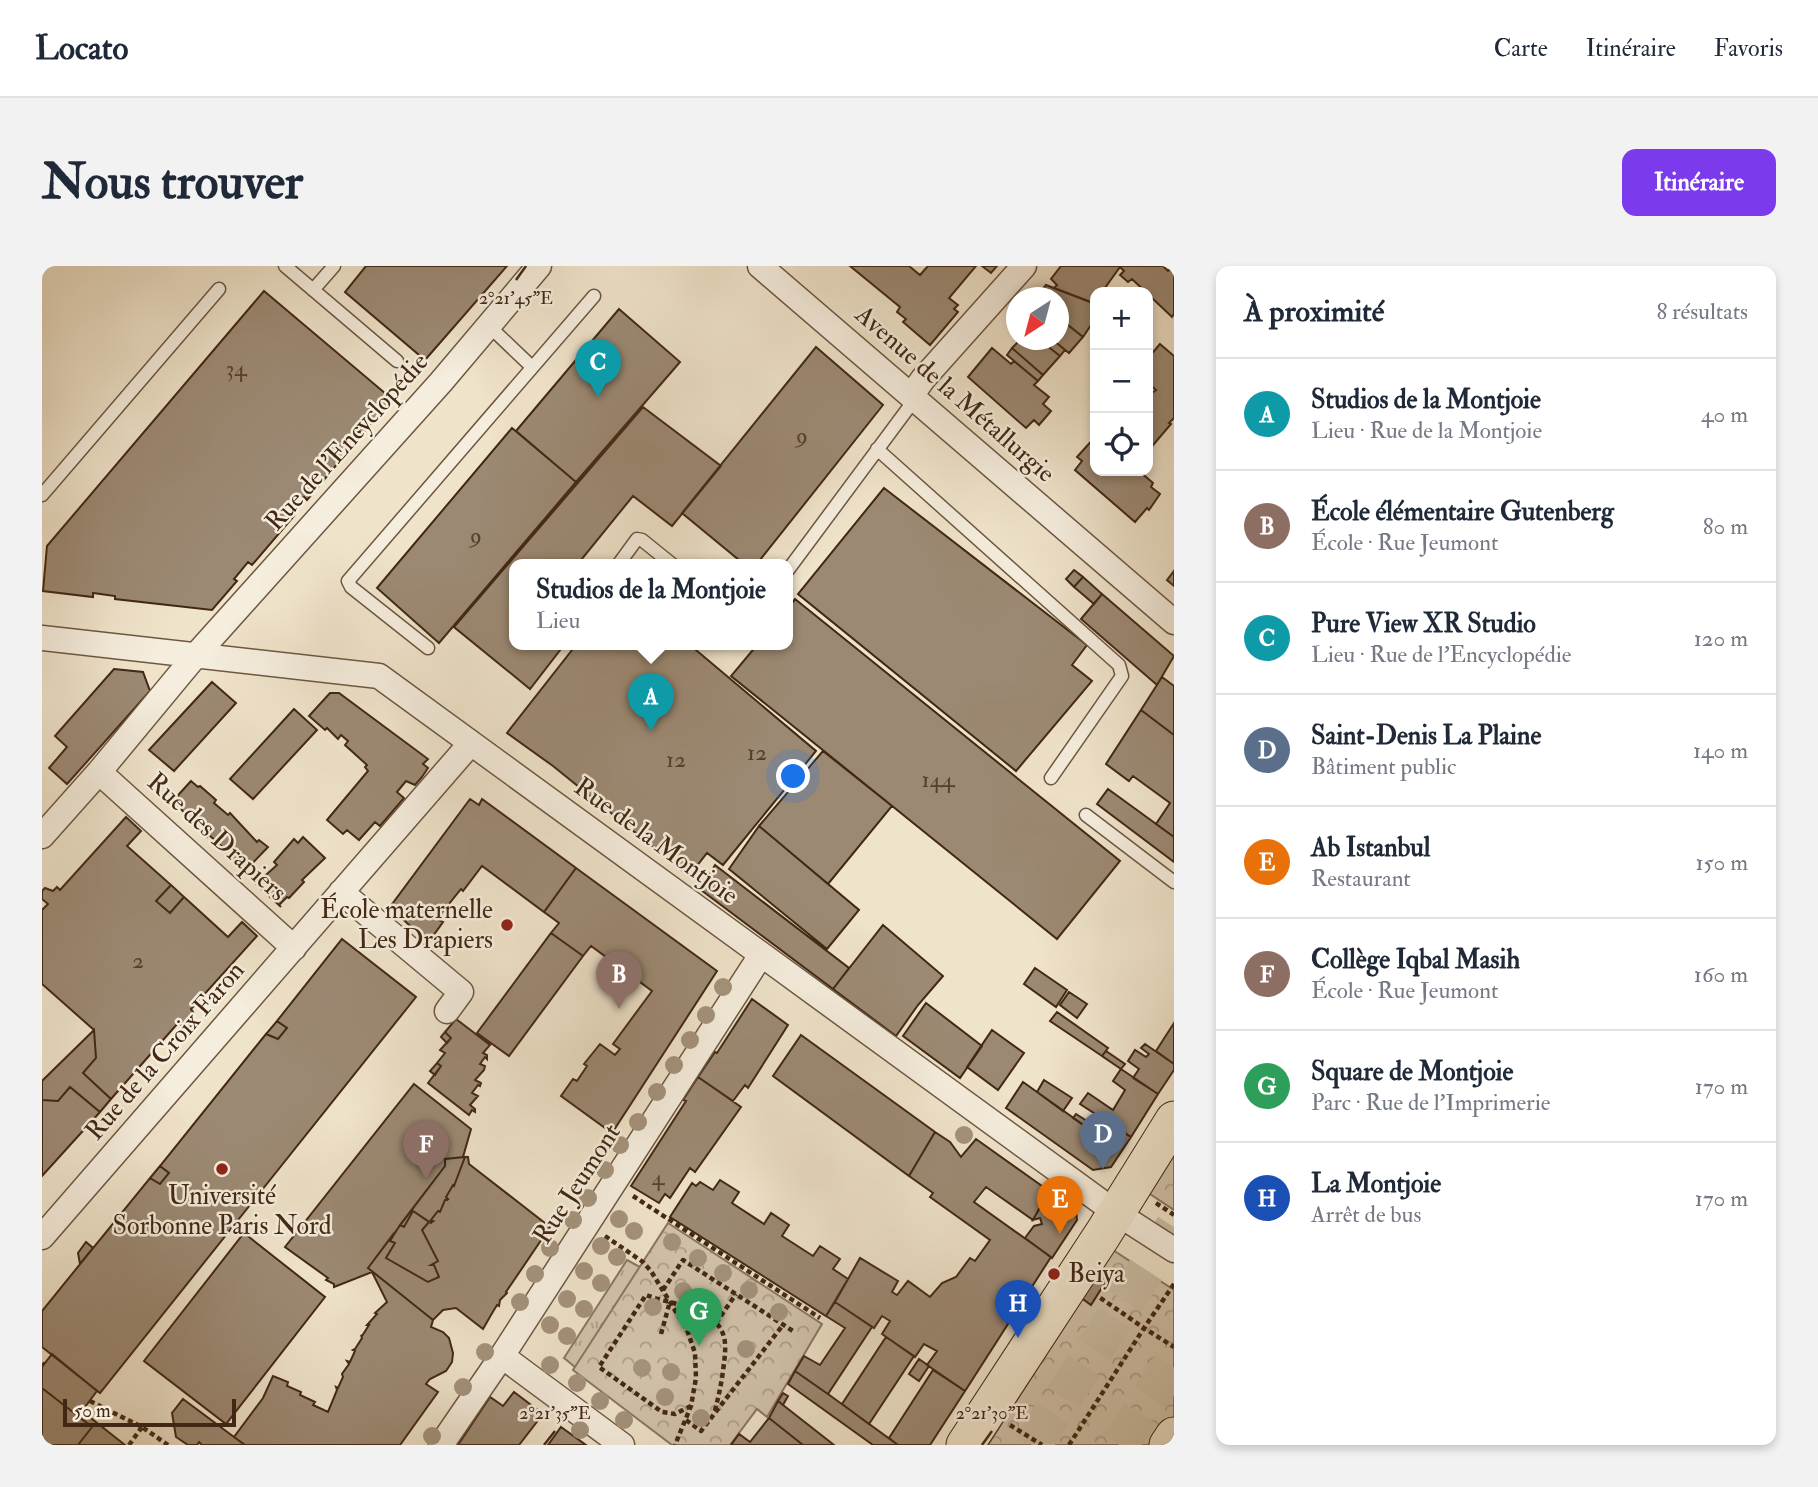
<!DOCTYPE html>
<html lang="fr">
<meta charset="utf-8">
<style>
body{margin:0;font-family:"IM FELL Double Pica",serif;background:#f2f2f3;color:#1f2937}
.controls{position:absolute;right:21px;top:21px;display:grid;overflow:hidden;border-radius:14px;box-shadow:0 4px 10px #0003}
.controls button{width:63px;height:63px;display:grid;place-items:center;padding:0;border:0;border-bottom:2px solid #e0e1e3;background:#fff;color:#1f2937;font:35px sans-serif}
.compass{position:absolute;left:964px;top:21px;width:63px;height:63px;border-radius:50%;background:#fff;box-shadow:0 4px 10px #0003;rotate:216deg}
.scale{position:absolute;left:21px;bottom:18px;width:173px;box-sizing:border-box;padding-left:7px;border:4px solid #422814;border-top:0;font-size:19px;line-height:24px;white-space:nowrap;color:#422814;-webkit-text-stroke:5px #f5eddd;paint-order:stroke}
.you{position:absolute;left:752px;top:511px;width:24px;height:24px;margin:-18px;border:5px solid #fff;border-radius:50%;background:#1a73e8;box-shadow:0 0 0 10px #1a73e833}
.badge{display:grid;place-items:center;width:46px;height:46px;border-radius:50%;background:#7c3aed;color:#fff;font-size:23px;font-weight:700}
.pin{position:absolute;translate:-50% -58px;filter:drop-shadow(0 2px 4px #0008)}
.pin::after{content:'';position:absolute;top:37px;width:24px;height:21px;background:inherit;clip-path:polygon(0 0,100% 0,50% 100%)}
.popup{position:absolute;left:467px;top:293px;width:284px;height:91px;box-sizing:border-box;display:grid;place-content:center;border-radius:14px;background:#fff;filter:drop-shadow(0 2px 5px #0005);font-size:23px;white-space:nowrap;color:#747a83}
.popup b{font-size:26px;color:#1f2937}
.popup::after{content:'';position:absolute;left:50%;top:100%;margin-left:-14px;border:14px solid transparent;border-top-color:#fff}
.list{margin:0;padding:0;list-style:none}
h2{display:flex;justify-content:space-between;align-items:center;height:91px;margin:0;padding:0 28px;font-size:30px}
h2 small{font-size:23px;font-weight:400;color:#747a83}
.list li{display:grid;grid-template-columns:46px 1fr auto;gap:21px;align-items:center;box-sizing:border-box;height:112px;padding:0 28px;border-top:2px solid #e0e1e3}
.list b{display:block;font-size:26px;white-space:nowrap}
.list p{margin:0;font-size:23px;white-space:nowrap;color:#747a83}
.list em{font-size:23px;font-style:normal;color:#747a83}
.icon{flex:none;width:38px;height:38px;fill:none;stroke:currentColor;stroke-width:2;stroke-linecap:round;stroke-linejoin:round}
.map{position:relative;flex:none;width:1132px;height:1179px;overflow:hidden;border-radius:14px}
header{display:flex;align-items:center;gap:42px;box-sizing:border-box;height:98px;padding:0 35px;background:#fff;border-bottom:2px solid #e0e1e3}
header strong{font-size:33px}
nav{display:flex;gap:38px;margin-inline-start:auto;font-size:24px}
.intro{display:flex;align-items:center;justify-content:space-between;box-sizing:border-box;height:168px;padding:0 42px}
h1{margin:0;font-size:49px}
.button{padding:18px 32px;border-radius:14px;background:#7c3aed;color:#fff;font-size:24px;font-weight:700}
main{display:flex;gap:42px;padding:0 42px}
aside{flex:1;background:#fff;border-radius:14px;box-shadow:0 4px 10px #0003}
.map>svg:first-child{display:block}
.grass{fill:url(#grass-tufts);stroke:#8a7660;stroke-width:2}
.park{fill:url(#park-crowns);stroke:#8a7660;stroke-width:2}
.building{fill:#9c8973;stroke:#422814;stroke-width:2}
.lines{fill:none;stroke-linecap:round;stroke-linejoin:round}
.motorway-tunnel{stroke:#ccbea6;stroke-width:38;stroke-dasharray:38 19;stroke-linecap:butt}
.service-casing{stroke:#6d5742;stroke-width:15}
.minor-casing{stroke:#6d5742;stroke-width:27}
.primary-casing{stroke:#422814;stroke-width:39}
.path{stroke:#422814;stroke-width:4.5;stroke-dasharray:5 3.5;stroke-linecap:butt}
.service{stroke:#f5eddd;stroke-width:12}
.minor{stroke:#f5eddd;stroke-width:24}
.primary{stroke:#efe3ca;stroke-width:37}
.tree{fill:#a4927b}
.ticks{fill:none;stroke:#422814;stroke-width:2.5}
.poi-dot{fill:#8f2418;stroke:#f5eddd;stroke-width:2.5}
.labels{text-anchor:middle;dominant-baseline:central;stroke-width:5;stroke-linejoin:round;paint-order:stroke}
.number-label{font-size:23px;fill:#58402c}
.street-label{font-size:26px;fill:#422814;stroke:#f5eddd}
.poi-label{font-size:26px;fill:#422814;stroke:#f5eddd;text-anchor:end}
.ticks-label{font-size:18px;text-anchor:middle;fill:#422814;stroke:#f5eddd;stroke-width:5;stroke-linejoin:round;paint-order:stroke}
</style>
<header>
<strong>Locato</strong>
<nav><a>Carte</a><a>Itinéraire</a><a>Favoris</a></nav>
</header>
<div class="intro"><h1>Nous trouver</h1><a class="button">Itinéraire</a></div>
<main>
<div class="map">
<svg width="1132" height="1179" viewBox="0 0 1132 1179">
<defs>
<pattern id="grass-tufts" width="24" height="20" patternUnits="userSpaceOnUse" patternTransform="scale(1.75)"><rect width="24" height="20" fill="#d2c3ab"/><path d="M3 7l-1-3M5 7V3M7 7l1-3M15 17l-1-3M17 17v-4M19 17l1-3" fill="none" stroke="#ac9e8a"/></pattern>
<pattern id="park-crowns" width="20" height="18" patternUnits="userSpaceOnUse" patternTransform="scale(1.75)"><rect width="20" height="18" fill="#d2c3ab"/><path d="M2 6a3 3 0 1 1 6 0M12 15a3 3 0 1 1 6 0" fill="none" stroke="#ac9e8a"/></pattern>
</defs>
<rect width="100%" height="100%" fill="#efe3ca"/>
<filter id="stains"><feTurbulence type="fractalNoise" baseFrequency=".00286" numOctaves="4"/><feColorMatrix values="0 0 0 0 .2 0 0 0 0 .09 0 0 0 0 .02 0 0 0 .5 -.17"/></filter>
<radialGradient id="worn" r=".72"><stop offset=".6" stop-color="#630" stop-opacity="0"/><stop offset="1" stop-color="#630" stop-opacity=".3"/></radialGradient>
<path class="grass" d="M585,994L598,1001L606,1009L589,1024L531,1104L533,1101L522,1092Z"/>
<path class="park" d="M1132,884V944L1105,926Z
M626,957L780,1058L725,1151L715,1143L688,1179H630L531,1104Z
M1071,984L1132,1024V1156L1117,1179H946Z"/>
<path class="building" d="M324,0H465L383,94L303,26Z
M808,0H867L878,9L886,0H934L907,32L916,39L912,43L916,46L888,79L861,56L864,53L855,46L858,41Z
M940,0H955L949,7Z
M1019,0H1121L1126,5L1132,0V48L1130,51L1090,13L1086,16L1078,9L1082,5L1078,1L1060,26H1053V32L1049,36L1012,22L1015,19L1009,13Z
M1004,19L1048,36L1053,41V53L1041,71L1016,51V32H993Z
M222,25L350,133L320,168L317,165L304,181L307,184L265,234L262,231L248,247L252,250L210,299L206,296L192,313L195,315L170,344L73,333V330L51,327V331L1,325L5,280Z
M577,43L638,96L534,216L474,165Z
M1016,51L1041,71L1027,87L1011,74H1016Z
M978,74H998L1018,90L1001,109L970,82Z
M998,74H1011L1023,84L1018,90Z
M1118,78L1132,90V152L1127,157L1129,158L1106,185V130L1114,124L1106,117V92Z
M774,81L841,139L714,299H703L640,247Z
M950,82L969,98L972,95L996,115L992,119L1007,131L1001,138L1009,145L997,159L992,154L984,162L926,111Z
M970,82L1001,109L996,115L965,89Z
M601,141L679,200L630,260L591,230L535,299H472V379H522L488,423L412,361Z
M470,162L534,216L397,377L335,322Z
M1053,171V205H1097L1111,217L1109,221L1118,228L1107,244L1105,242L1093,256L1033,204L1040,195L1035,191Z
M842,222L1045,379L1030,399L1050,415L974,505L756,328Z
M1032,304L1041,311L1032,321L1024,313Z
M1132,305V320L1125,314Z
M1041,311L1060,328L1052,338L1032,321Z
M1060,328L1132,390L1115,419L1039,353Z
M753,333L1078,595L1015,673L689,410L715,379H746V343Z
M534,379H648L774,485L681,599L665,587L647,610L511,500L465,467Z
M72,403L101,406L108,425L25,518L7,502L25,481L13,470Z
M1120,411L1132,420V469L1099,444Z
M170,416L194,437L132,505L107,484Z
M288,427H297L386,493L381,498L386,502L380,511L373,519L364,515L355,526L362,532L338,560L333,556L317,574L305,564L301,568L285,554L326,505L323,501L325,499L303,479L306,475L299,469L296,473L285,462L283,464L267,450Z
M252,443L275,464L211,533L188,513Z
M1099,444L1132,469V571L1114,558L1128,537L1091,510L1087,515L1064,498Z
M781,485L850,540L786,618L717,560Z
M149,515L156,521L158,520L174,534L172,537L186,549L188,547L215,576L217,574L226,581L205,603L184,587L182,585L184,584L167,569L165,571L138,542L136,543L129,537Z
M1066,523L1132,571V596L1055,538Z
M428,533L437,539L440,533L534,602L502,646L440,600L421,625L419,623L395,653L401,656L386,677L348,641Z
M84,551L99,565L85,580L129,619L114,635L128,647L142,631L186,671L200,656L215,670L149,743L151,746L148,749L152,753V757L146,763L136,757L69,833L41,807L54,792L52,764L0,718V644L6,638L0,633V625L3,622L11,625L15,621L18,624Z
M717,560L817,644L785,683L687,603Z
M261,571L283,592L260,614L262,616L247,632L245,631L237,639L239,641L214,618L235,599L232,596L252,573L256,577Z
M673,599L807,702L791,723L659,624Z
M534,602L675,705L570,867L519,830L531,813L535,815L545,800L542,798L558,778L573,789L578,783L571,778L610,725L549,680L541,690L509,667L517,657L502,646Z
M129,619L142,631L128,647L114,635Z
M841,659L901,710L876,739L854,770L791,723Z
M509,667L541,690L467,790L435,767Z
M300,673L374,731L58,1127L0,1081V1045L108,912L118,918L127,907L118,900L224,768L236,773L245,762L235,755Z
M993,702L1025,724L1014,741L982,718Z
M1027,726L1045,738L1035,752L1018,739Z
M710,733L746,759L706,822L703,819L691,835L656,811L673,786L675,787Z
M884,737L940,780L918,812L861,770Z
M1015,746L1066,782L1060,790L1008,755Z
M414,753L448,779L441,787L445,789V793L443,791L438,798L443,800L442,804L433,814L439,817L438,820L436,819L430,827L436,830L428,839L433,843V846L430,844L427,849L386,817L399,800L395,797L403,787L398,784L409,772L403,766Z
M235,755L245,762L236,773L224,768Z
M1132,757V798L1114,785Z
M52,764L54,792L41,807L69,833L58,846L28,821L16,835L0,834V815Z
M950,764L982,787L956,824L925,801Z
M403,766L409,772L405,777L399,771Z
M759,769L893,866L867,910L731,810Z
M1103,778L1132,798V804L1116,828L1091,812L1097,803L1086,795L1093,784L1104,791L1107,788L1099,782Z
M1064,785L1083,798L1079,803L1060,790Z
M395,797L399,800L393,809L388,805Z
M1079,803L1116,828L1089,871L1038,838L1046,827L1071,844L1083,824L1071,815Z
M656,811L699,841L653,906L648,902L628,932L623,928L617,937L589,920L644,835L641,834Z
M1002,814L1030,832L1021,845L995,826Z
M981,816L1050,865L1059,851L1089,871L1069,901L1051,904L964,842Z
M372,818L429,863L421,891H423L403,893V900L326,1002L391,1054L389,1061L401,1066L407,1072L411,1087L410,1096L404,1105L388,1113L384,1118L396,1126L358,1179H203L192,1171L221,1132L231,1110L246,1116L245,1120L259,1126L258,1129L273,1136L271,1139L286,1146L295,1124L294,1121L296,1122L301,1111L300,1108L307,1098L305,1095L308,1096L313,1085L311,1084L313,1083L320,1072L319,1069L320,1070L327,1059H325L335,1048L333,1047L345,1036L330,1006L292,1021V1018L284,1014L286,1012L243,981Z
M28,821L58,846L0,910V834L16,835Z
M1034,848L1053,860L1050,865L1031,852Z
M893,866L908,876L919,891L934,873L1007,925L991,954L944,921L932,936L1009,991L923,1125L885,1099L895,1085L882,1078L873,1091L840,1068L848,1055L840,1050L832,1062L793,1036L818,992L856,1015L850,1026L855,1029L866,1015L888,1031L900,1017L914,1011L928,992L933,995L948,974L888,931L891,927L867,910Z
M423,891H426L427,898L508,961L464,1026L465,1027L458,1034L457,1040L455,1039L449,1049L441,1063L414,1042L401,1044L391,1054L326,1002L352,967L348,975L353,977L344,992L386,1016L397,1011L392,999H389L396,995L380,964L387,956L391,955L389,954L396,945L398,946L403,934H405L404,931L411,919L412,920Z
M423,891L412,920L411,919L404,931L406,933L403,934L398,946L396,945L389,954L391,955L389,957L371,945L362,961L358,959L403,900V893Z
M118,900L127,907L118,918L108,912Z
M678,914L697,926L690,937L722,958L729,947L747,959L740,970L771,990L778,980L798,993L791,1003L806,1013L784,1050L628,951L650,917L654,920L658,916L671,924Z
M1007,925L1034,945L1035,954L1010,992L983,972L992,960L1000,958L998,952L991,954Z
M371,945L387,956L380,964L396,995L389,999H392L397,1011L386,1016L344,992L353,977L348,975L358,959L362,961Z
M202,967L283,1031L184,1158L102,1095Z
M44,976L51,982L38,998L36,987Z
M1054,1005L1066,1012L1049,1039L1038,1031Z
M793,1036L830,1061L786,1128L753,1105L762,1090L778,1099L803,1062L784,1050Z
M844,1071L872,1090L827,1158L800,1138Z
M10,1088L55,1125L40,1145L83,1179H36L50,1161L0,1122V1101Z
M877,1093L887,1100L877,1115L867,1108Z
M891,1104L923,1125L888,1179H856L847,1172Z
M753,1105L786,1128L856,1179H831L746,1118Z
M0,1122L50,1161L36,1179H0Z
M472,1126L501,1148L477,1179H416L448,1131L461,1140Z
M741,1127L746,1130L741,1139L736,1135Z
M141,1133L192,1171L203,1179H160L157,1176L155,1179H146L134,1171L130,1147Z
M736,1135L741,1139L792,1179H761L727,1152Z
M727,1152L761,1179H689L697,1168L708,1176Z
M519,1161L544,1179H506Z"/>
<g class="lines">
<path class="motorway-tunnel" d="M990,1179L1132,961
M1077,1179L1132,1095"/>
<defs>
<path id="service" d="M243,0L355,95
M271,24L292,0
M447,60L490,101
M835,183L1077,399L1080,410L1009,512
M0,229L177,23
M576,299L595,273L600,274L631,299
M746,304L873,133
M386,382L309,321L306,315L552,30
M1044,549L1132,616"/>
<path id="minor" d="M718,0L1132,356
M869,130L881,113L982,0
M0,372L337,410L1073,946L1132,984
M57,506L252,682
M0,570L57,506L154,389L399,116L497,0
M299,626L419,726L405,745
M0,971L429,477
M460,1090L580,1179
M399,1179L460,1090L719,689"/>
<path id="primary" d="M923,1179L1061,968L1132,854
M1126,1179L1132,1170"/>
</defs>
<use href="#service" class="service-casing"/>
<use href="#minor" class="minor-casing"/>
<use href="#primary" class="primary-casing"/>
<path class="path" d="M591,930L778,1052
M1114,937L1132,949
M563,970L601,996L609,1005L645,1064L653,1087L654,1112L649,1140L633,1179
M1132,1018L1102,1062L1132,1081
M621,1024L641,994L751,1065
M674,1057L694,1028
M619,1068L627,1039
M0,1097L2,1099
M48,1135L100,1161L126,1179
M649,1140L633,1148L620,1146L557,1101L604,1029C622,1036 647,1039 662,1048C688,1062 684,1081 681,1105C679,1120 676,1133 672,1148
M644,1154L659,1165L741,1059
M968,1159L1000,1179
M87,1179L100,1161
M1027,1179L1102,1062L1057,1031"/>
<use href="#service" class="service"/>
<use href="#minor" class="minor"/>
<use href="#primary" class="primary"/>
</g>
<g class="tree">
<circle cx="681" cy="721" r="9"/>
<circle cx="664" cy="749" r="9"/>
<circle cx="648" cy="774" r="9"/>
<circle cx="632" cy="799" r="9"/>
<circle cx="615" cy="826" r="9"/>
<circle cx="596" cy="856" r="9"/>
<circle cx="922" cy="869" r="9"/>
<circle cx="578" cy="879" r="9"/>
<circle cx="563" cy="904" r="9"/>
<circle cx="546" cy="932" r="9"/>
<circle cx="577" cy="953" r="9"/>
<circle cx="531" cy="954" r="9"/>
<circle cx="592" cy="965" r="9"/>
<circle cx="630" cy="976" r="9"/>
<circle cx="559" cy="980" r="9"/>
<circle cx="508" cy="982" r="9"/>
<circle cx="575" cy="991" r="9"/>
<circle cx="656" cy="992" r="9"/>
<circle cx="542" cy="1005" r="9"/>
<circle cx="681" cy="1007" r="9"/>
<circle cx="493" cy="1008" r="9"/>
<circle cx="559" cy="1017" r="9"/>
<circle cx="707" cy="1024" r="9"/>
<circle cx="641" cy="1025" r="9"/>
<circle cx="525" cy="1033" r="9"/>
<circle cx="478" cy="1036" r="9"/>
<circle cx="611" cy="1041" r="9"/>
<circle cx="542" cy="1043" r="9"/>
<circle cx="737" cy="1046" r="9"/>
<circle cx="508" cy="1059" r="9"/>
<circle cx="525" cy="1070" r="9"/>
<circle cx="704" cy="1083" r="9"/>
<circle cx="443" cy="1086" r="9"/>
<circle cx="508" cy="1099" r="9"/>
<circle cx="600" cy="1102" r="9"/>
<circle cx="629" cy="1106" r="9"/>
<circle cx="535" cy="1117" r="9"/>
<circle cx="421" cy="1121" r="9"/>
<circle cx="623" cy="1131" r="9"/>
<circle cx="558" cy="1135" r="9"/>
<circle cx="659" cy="1152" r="9"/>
<circle cx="582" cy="1154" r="9"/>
<circle cx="538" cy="1164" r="9"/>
<circle cx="390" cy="1170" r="9"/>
</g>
<path class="ticks" d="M474,14L484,0M502,1179L513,1165M940,1179L950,1165"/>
<g class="poi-dot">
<circle cx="465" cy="659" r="7"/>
<circle cx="180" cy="903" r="7"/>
<circle cx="1012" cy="1008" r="7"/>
</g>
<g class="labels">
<g class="number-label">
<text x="194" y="102">34</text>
<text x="760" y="169">9</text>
<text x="434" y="269">9</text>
<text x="715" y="486">12</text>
<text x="634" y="493">12</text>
<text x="896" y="513">144</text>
<text x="96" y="694">2</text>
<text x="616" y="911">4</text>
</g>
<g class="street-label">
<text transform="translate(913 128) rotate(41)">Avenue de la Métallurgie</text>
<text transform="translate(305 176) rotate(-48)">Rue de l'Encyclopédie</text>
<text transform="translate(175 571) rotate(42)">Rue des Drapiers</text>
<text transform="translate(614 575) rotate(36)">Rue de la Montjoie</text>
<text transform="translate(123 785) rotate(-49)">Rue de la Croix Faron</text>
<text transform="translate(535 918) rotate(-57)">Rue Jeumont</text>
</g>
<g class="poi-label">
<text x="451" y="644">École maternelle<tspan x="451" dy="30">Les Drapiers</tspan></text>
<text x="180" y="930" text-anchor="middle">Université<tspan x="180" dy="30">Sorbonne Paris Nord</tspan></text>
<text x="1026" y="1008" text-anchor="start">Beiya</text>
</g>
</g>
<g class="ticks-label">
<text x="474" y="38">2°21'45"E</text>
<text x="513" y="1153">2°21'35"E</text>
<text x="950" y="1153">2°21'30"E</text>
</g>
<rect width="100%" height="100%" filter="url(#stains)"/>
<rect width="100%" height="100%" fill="url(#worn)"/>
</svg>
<div class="controls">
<button>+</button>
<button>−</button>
<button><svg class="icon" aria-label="locate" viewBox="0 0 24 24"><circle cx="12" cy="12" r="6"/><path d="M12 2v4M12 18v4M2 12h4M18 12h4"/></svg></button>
</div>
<svg class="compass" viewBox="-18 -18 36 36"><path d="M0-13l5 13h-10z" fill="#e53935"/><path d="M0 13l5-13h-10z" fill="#747a83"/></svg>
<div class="scale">50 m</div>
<div class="you"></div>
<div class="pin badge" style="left:609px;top:465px;background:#0f9aa8">A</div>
<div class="popup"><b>Studios de la Montjoie</b>Lieu</div>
<div class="pin badge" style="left:577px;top:743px;background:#8d6e63">B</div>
<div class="pin badge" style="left:556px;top:131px;background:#0f9aa8">C</div>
<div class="pin badge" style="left:1061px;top:903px;background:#5c6f8a">D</div>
<div class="pin badge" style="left:1018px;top:968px;background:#e8710a">E</div>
<div class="pin badge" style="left:384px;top:913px;background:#8d6e63">F</div>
<div class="pin badge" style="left:657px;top:1080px;background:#2e9e5b">G</div>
<div class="pin badge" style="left:976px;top:1072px;background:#1a4fb4">H</div>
</div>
<aside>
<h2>À proximité<small>8 résultats</small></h2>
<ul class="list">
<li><span class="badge" style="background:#0f9aa8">A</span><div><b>Studios de la Montjoie</b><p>Lieu · Rue de la Montjoie</p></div><em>40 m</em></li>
<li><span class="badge" style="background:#8d6e63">B</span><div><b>École élémentaire Gutenberg</b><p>École · Rue Jeumont</p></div><em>80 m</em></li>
<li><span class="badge" style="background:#0f9aa8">C</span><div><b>Pure View XR Studio</b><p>Lieu · Rue de l'Encyclopédie</p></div><em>120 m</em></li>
<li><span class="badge" style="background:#5c6f8a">D</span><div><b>Saint-Denis La Plaine</b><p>Bâtiment public</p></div><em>140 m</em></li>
<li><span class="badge" style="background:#e8710a">E</span><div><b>Ab Istanbul</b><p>Restaurant</p></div><em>150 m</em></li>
<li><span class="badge" style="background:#8d6e63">F</span><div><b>Collège Iqbal Masih</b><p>École · Rue Jeumont</p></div><em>160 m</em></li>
<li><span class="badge" style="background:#2e9e5b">G</span><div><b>Square de Montjoie</b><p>Parc · Rue de l'Imprimerie</p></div><em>170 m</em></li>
<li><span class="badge" style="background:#1a4fb4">H</span><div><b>La Montjoie</b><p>Arrêt de bus</p></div><em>170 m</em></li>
</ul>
</aside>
</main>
